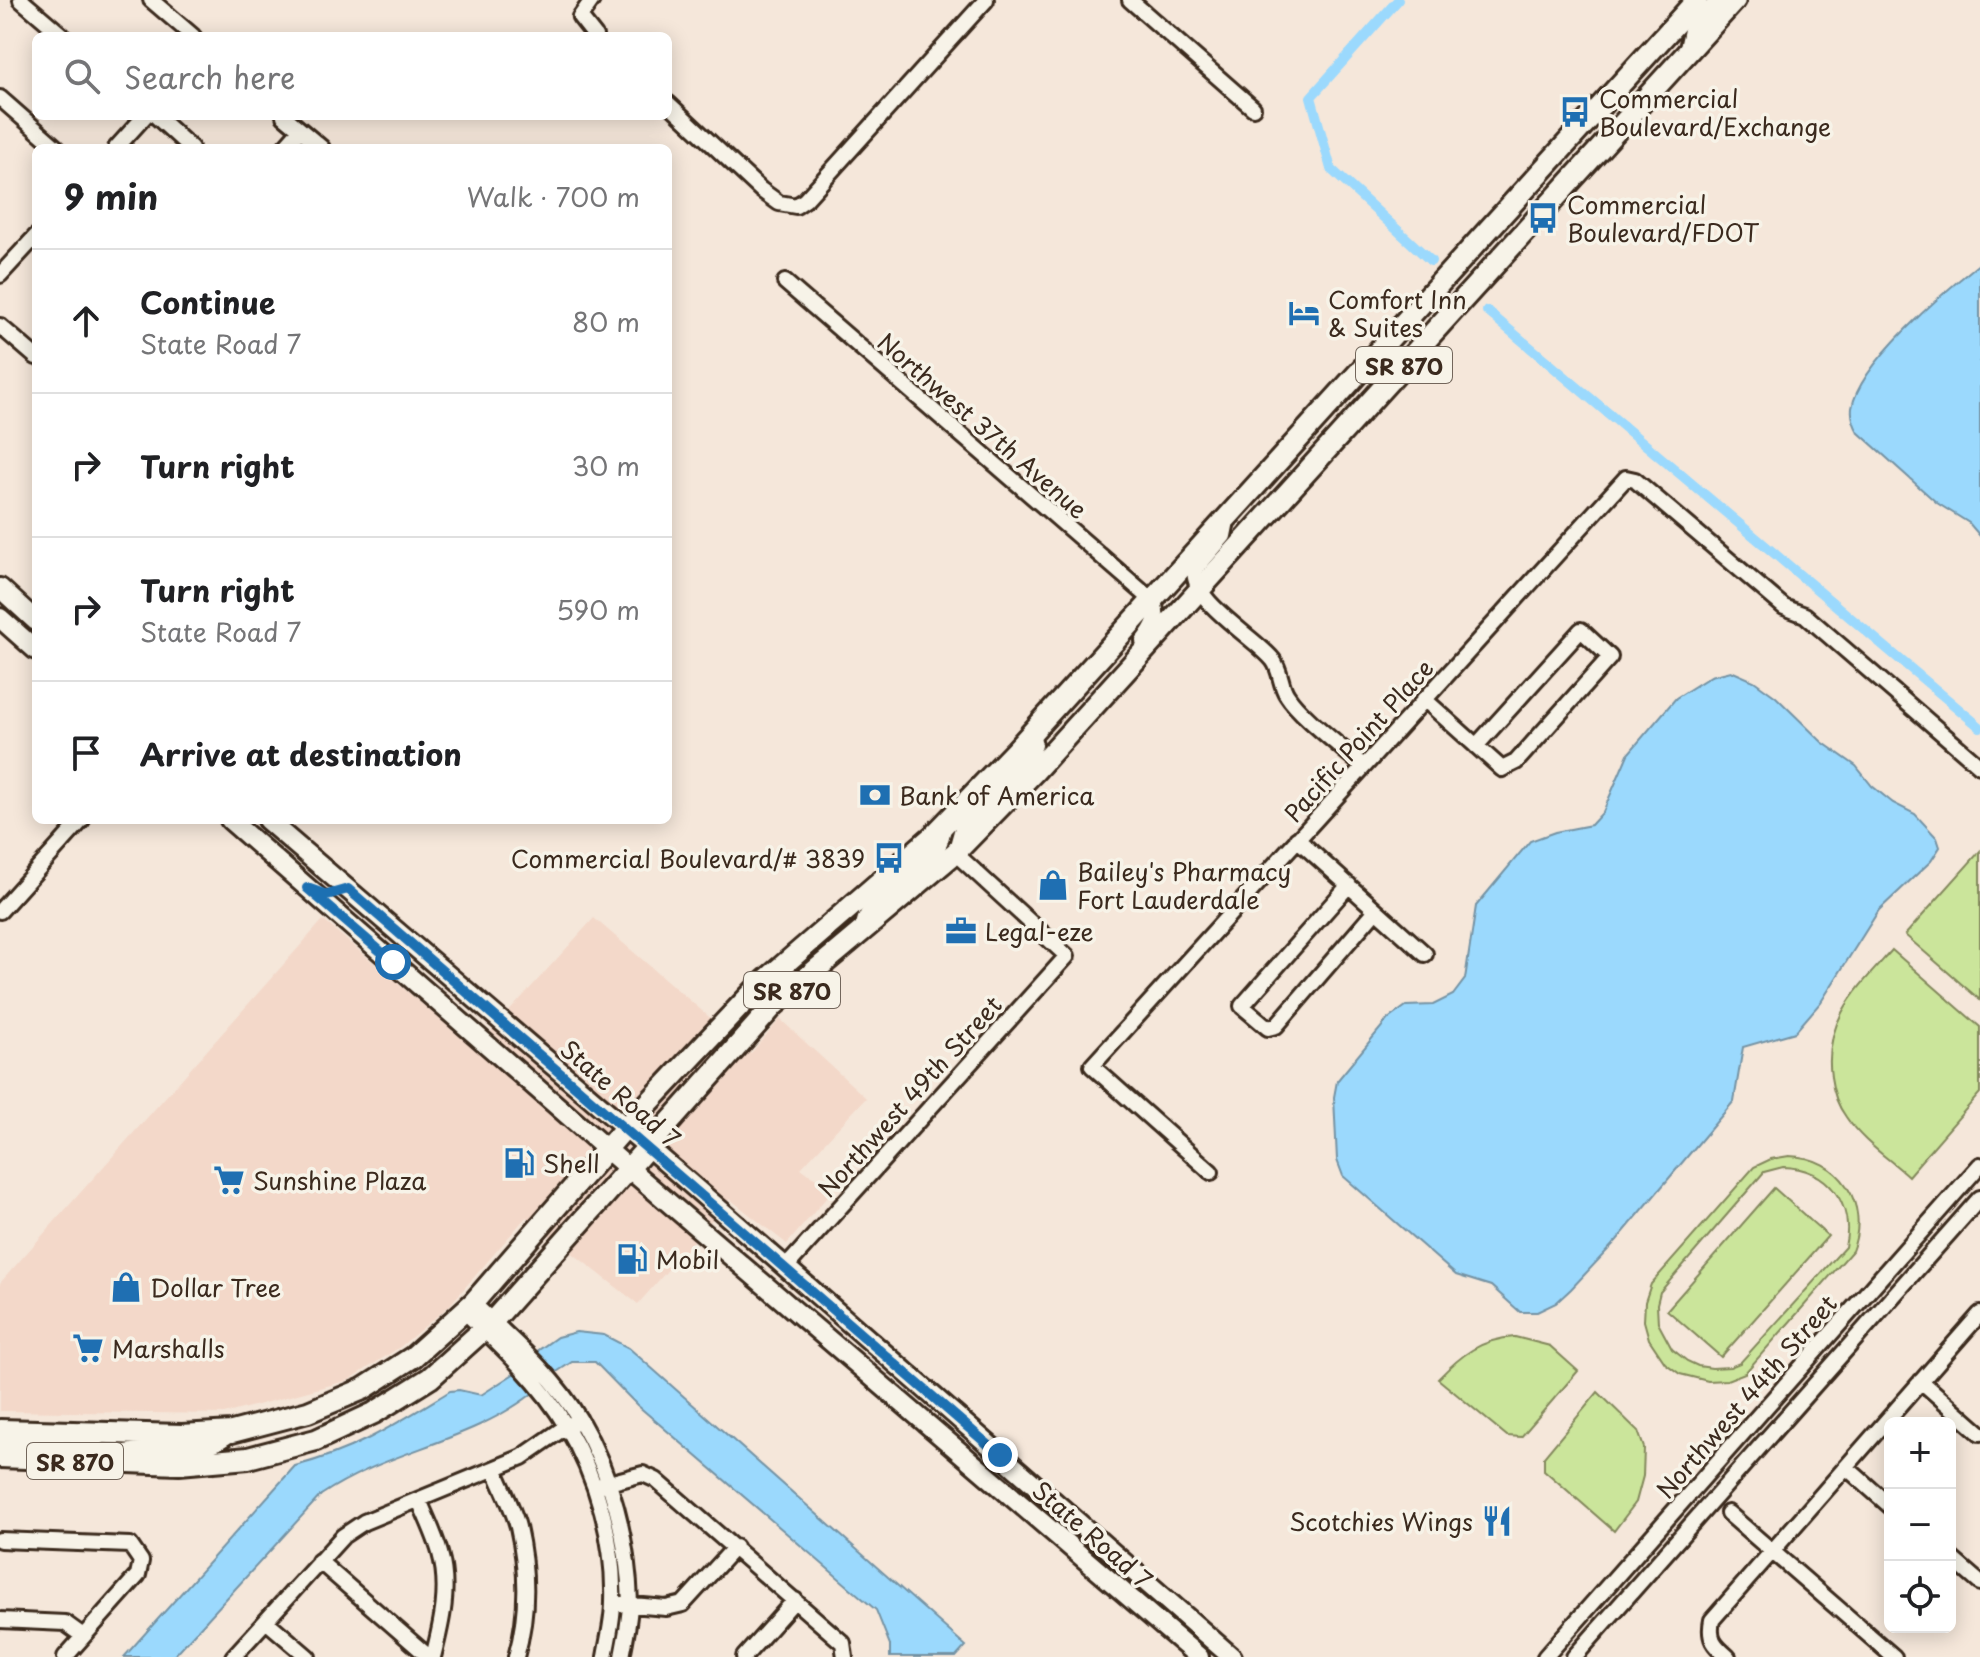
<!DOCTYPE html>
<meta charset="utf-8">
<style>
body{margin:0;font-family:"Playpen Sans",sans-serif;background:#f2f2f2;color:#202124}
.controls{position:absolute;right:24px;bottom:24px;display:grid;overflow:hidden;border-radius:12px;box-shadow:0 4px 20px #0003}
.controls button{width:72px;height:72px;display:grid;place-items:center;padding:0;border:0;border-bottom:2px solid #e0e0e0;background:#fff;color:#202124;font:40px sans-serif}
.stop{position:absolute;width:24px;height:24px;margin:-18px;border:6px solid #1f6fb2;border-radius:50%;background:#fff}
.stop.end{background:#1f6fb2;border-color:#fff;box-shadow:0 2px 8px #0008}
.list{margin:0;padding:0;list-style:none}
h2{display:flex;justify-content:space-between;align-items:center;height:104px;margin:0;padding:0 32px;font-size:34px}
h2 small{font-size:26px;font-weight:400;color:#757577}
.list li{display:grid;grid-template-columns:52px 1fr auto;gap:24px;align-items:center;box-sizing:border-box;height:144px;padding:0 32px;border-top:2px solid #e0e0e0}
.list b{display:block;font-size:30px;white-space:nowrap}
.list p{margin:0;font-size:26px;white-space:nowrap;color:#757577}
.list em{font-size:26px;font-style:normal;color:#757577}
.icon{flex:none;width:44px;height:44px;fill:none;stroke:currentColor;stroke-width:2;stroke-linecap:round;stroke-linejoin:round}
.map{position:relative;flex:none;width:1980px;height:1657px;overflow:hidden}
.search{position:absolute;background:#fff;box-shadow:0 4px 20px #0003;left:32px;top:32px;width:640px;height:88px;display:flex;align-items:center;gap:20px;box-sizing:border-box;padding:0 28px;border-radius:12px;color:#757577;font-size:30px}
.panel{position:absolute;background:#fff;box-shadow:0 4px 20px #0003;left:32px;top:144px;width:640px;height:680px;border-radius:12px}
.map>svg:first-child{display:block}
.built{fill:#f3d8c9}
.green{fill:#cbe59b;stroke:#83885c;stroke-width:2;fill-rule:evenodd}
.water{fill:#9bd9fd;stroke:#7593a4;stroke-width:2}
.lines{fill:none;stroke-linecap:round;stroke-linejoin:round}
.canal{stroke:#9bd9fd;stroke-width:10}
.minor-casing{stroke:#3b2a1e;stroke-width:20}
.major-casing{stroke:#3b2a1e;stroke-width:24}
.highway-casing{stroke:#3b2a1e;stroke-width:26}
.minor{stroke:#f7f3e8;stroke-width:14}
.major{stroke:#f7f3e8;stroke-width:18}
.highway{stroke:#f7f3e8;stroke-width:20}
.route{stroke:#1f6fb2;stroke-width:10}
.labels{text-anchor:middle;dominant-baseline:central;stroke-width:7;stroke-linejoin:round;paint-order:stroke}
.shield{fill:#f7f3e8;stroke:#73665b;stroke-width:2}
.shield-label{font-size:22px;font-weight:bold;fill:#3b2a1e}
.poi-label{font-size:24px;fill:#3b2a1e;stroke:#f7f3e8;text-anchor:start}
.street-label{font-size:24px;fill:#3b2a1e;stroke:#f7f3e8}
</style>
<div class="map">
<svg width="1980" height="1657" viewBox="0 0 1980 1657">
<rect width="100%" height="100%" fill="#f5e7da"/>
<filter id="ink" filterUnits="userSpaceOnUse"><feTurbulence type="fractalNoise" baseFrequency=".0125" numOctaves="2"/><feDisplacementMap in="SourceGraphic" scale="16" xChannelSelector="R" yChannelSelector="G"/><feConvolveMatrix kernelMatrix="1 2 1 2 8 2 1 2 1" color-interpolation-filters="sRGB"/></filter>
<g filter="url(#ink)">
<path class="built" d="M594,918L751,1053L780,1019L866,1098L801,1168L832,1191L787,1244L730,1199L638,1304L526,1217L449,1306L400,1347L349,1380L224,1414L0,1411V1283L323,920L475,1049Z"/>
<path class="green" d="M1980,851V1000L1905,935Z
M1892,950L1980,1027V1093L1908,1176C1888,1158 1861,1140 1846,1117C1837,1105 1833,1092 1831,1077C1823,1020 1857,989 1892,950Z
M1789,1156C1840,1157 1871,1204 1852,1251L1745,1373L1727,1380L1708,1381L1680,1374L1665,1363L1649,1339L1644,1321L1645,1302L1651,1284L1754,1167L1771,1159ZM1783,1167C1828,1168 1855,1204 1845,1247L1740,1363L1730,1367L1712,1368L1698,1366L1687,1361L1672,1349L1658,1323L1657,1304L1660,1292L1764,1172Z
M1774,1188L1828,1236L1721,1357L1667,1310Z
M1515,1337L1550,1346L1578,1371L1521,1437L1507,1436L1438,1379C1461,1355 1481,1339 1515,1337Z
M1598,1392L1638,1431L1644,1448L1643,1476L1636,1502L1614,1531L1544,1470V1457Z"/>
<path class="water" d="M1980,263V536L1969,523L1937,503L1858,432C1854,425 1851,417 1852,408C1859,364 1945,291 1980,263Z
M1731,671L1754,681L1776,697L1822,742L1856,766L1872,786L1893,803L1915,814L1937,838L1940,847L1931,861L1879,910L1821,1002L1795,1032L1743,1047L1734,1101L1617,1240L1571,1289L1556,1303L1537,1312H1520L1491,1286L1456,1275L1343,1176L1337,1160L1334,1097L1337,1081L1388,1019L1406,1006L1433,1005L1453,995L1465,979L1476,906L1530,841L1555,832L1591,825L1603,812L1628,754L1676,698L1711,676Z
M576,1332L604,1335L629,1348L966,1646L956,1657H890V1645L876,1610L637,1405L595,1362H572L555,1373L536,1352L557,1337Z
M515,1373L533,1393C469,1443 387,1450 321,1495L173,1657H124L295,1466C357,1450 396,1424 450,1391L459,1390L481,1395Z"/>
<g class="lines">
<path class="canal" d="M1398,0L1311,97L1331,169L1431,261
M1487,311L1980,727"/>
<defs>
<path id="minor" d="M21,0L63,36
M151,0L193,36
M592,0L580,17L595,36
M1130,0L1253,108
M1686,53L1691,30L1718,0
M0,98L57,148
M668,103L761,190L779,203L796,206L805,200L986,0
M156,116L191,148
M284,116L322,148
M116,148L145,116
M284,148L300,130
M0,275L36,236
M785,282L1153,601C1161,616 1152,629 1143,641
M0,326L36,357
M1226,526L1224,536L1195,570C1189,600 1257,639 1273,660C1281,670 1280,685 1287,695C1300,716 1343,748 1363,766
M1424,699L1502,769L1516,762L1610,657L1581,630L1476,746
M1297,839L1425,954
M1349,885L1242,1006L1268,1028L1276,1026L1376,910
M0,911L82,820
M863,925C867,900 918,872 935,852C941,845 942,836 944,828
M1211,1172L1092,1066L1626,478L1635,480L1784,607L1805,615L1980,766
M786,1267L1067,956L955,853L962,828L1030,755L1035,745L1032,733
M473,1303C511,1339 553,1374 580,1420C612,1474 628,1540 630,1602C630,1620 625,1639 622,1657
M464,1311C500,1345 541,1383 566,1426C597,1477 615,1542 613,1602C613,1620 608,1639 605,1657
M1921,1381L1980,1433
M0,1445L79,1449L105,1434
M105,1459C146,1437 198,1466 232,1432
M1846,1467L1890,1506
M495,1470C502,1488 513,1508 518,1527C528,1571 528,1615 516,1657
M601,1485L643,1474L656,1480L843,1643L845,1657
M419,1500C426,1517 435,1535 440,1553C450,1588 442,1622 433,1657
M1728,1513L1894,1657
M0,1540L130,1545L141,1561L138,1575L65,1657
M1950,1557L1980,1583
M319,1561L429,1657
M621,1604L666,1608L683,1604L735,1547
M0,1620L65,1623L83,1636
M266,1621L308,1657
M233,1657L343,1536L364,1522L522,1457L567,1426L580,1420
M744,1657L795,1600
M1545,1657L1980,1165
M1574,1657L1980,1198
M1728,1657C1714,1645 1708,1639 1712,1620L1980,1314"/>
<path id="major" d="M0,588L36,621
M0,618L36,650
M230,820L627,1167L1199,1657
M267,820L647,1146L1232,1657"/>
<path id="highway" d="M0,1430L182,1435L232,1432L308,1412L363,1389L413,1357L473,1303L625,1128L758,987L935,834L1016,750L1697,0
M0,1457L179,1464L248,1458L316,1440L374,1413L430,1378L493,1321L774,1005L955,853L1034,772L1735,0"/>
</defs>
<use href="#minor" class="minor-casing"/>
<use href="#major" class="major-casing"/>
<use href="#highway" class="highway-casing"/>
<use href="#minor" class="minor"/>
<use href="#major" class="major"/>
<use href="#highway" class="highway"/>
</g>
</g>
<g class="lines" filter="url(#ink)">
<path class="route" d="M393,962L307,888L327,895L348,889L1000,1455"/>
</g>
<defs>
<symbol id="bus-bare" viewBox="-9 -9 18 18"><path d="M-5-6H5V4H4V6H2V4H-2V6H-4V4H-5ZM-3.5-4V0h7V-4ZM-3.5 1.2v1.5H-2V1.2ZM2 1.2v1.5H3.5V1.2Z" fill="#1f6fb2" stroke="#f7f3e8" stroke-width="2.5" paint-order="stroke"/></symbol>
<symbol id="hotel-bare" viewBox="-9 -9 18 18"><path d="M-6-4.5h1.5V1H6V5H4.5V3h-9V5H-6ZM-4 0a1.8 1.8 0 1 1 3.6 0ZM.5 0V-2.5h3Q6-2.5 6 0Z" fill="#1f6fb2" stroke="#f7f3e8" stroke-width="2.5" paint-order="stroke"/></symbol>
<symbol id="bank-bare" viewBox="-9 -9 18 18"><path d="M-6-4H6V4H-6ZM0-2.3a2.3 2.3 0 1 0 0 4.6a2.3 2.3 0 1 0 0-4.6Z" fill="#1f6fb2" stroke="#f7f3e8" stroke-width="2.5" paint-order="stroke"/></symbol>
<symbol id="shop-bare" viewBox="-9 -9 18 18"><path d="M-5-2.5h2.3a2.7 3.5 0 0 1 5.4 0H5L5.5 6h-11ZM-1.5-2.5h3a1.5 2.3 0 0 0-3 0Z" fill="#1f6fb2" stroke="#f7f3e8" stroke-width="2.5" paint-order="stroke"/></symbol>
<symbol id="office-bare" viewBox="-9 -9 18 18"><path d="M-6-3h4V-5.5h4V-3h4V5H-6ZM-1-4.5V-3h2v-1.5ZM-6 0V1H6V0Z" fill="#1f6fb2" stroke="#f7f3e8" stroke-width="2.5" paint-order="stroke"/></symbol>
<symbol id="fuel-bare" viewBox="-9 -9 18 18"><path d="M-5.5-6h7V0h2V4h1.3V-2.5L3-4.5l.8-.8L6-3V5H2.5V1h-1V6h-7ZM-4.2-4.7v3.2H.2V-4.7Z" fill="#1f6fb2" stroke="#f7f3e8" stroke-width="2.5" paint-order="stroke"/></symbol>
<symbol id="supermarket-bare" viewBox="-9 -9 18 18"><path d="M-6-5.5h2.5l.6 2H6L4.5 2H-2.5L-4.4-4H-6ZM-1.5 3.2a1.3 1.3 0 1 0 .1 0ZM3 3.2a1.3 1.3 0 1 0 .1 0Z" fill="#1f6fb2" stroke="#f7f3e8" stroke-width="2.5" paint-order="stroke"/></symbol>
<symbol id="restaurant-bare" viewBox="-9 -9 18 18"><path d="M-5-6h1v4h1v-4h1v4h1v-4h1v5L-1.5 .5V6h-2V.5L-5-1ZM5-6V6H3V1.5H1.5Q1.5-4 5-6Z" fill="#1f6fb2" stroke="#f7f3e8" stroke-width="2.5" paint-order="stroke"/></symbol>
</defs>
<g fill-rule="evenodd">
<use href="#bus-bare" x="1553" y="90" width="44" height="44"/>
<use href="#bus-bare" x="1521" y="196" width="44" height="44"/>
<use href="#hotel-bare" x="1282" y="291" width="44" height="44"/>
<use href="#bank-bare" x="853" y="773" width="44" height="44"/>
<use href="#bus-bare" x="867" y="836" width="44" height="44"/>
<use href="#shop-bare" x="1031" y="863" width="44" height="44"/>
<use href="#office-bare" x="939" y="909" width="44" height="44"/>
<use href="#fuel-bare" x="497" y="1141" width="44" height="44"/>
<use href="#supermarket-bare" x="207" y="1158" width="44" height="44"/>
<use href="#fuel-bare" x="610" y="1237" width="44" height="44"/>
<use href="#shop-bare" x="104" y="1265" width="44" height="44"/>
<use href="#supermarket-bare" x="66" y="1326" width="44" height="44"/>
<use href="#restaurant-bare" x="1475" y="1499" width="44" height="44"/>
</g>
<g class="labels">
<g class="shield">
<rect x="1356" y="347" width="96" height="36" rx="6"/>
<rect x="744" y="972" width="96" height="36" rx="6"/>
<rect x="27" y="1443" width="96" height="36" rx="6"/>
</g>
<g class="shield-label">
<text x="1404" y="365">SR 870</text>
<text x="792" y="990">SR 870</text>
<text x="75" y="1461">SR 870</text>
</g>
<g class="poi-label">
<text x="1599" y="98">Commercial<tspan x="1599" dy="28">Boulevard/Exchange</tspan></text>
<text x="1567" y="204">Commercial<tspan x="1567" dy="28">Boulevard/FDOT</tspan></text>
<text x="1328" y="299">Comfort Inn<tspan x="1328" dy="28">&amp; Suites</tspan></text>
<text x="899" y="795">Bank of America</text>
<text x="865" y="858" text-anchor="end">Commercial Boulevard/# 3839</text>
<text x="1077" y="871">Bailey's Pharmacy<tspan x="1077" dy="28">Fort Lauderdale</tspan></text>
<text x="985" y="931">Legal-eze</text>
<text x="543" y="1163">Shell</text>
<text x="253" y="1180">Sunshine Plaza</text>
<text x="656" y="1259">Mobil</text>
<text x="150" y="1287">Dollar Tree</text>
<text x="112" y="1348">Marshalls</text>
<text x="1473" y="1521" text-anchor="end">Scotchies Wings</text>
</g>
<g class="street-label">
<text transform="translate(983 425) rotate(41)">Northwest 37th Avenue</text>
<text transform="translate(1358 740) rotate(-48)">Pacific Point Place</text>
<text transform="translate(621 1093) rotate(41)">State Road 7</text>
<text transform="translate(909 1096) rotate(-48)">Northwest 49th Street</text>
<text transform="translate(1746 1396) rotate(-49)">Northwest 44th Street</text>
<text transform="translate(1093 1534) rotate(41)">State Road 7</text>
</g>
</g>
</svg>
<div class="controls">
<button>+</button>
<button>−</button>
<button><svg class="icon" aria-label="locate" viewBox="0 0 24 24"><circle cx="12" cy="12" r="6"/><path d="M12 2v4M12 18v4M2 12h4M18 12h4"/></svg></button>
</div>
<div class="stop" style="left:393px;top:962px"></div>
<div class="stop end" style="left:1000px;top:1455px"></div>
<div class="search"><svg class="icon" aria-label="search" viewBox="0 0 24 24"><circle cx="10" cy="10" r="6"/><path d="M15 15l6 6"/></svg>Search here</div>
<section class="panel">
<h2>9 min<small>Walk · 700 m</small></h2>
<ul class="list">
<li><svg class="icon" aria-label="ahead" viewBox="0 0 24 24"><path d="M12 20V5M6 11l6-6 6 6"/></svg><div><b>Continue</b><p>State Road 7</p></div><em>80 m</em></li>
<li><svg class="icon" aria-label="right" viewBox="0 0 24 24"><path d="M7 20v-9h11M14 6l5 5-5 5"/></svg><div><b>Turn right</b></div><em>30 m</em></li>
<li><svg class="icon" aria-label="right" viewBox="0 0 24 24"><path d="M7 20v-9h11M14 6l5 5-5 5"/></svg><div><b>Turn right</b><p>State Road 7</p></div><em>590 m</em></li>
<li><svg class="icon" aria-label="arrive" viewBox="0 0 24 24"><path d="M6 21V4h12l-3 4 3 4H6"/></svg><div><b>Arrive at destination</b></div></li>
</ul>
</section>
</div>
